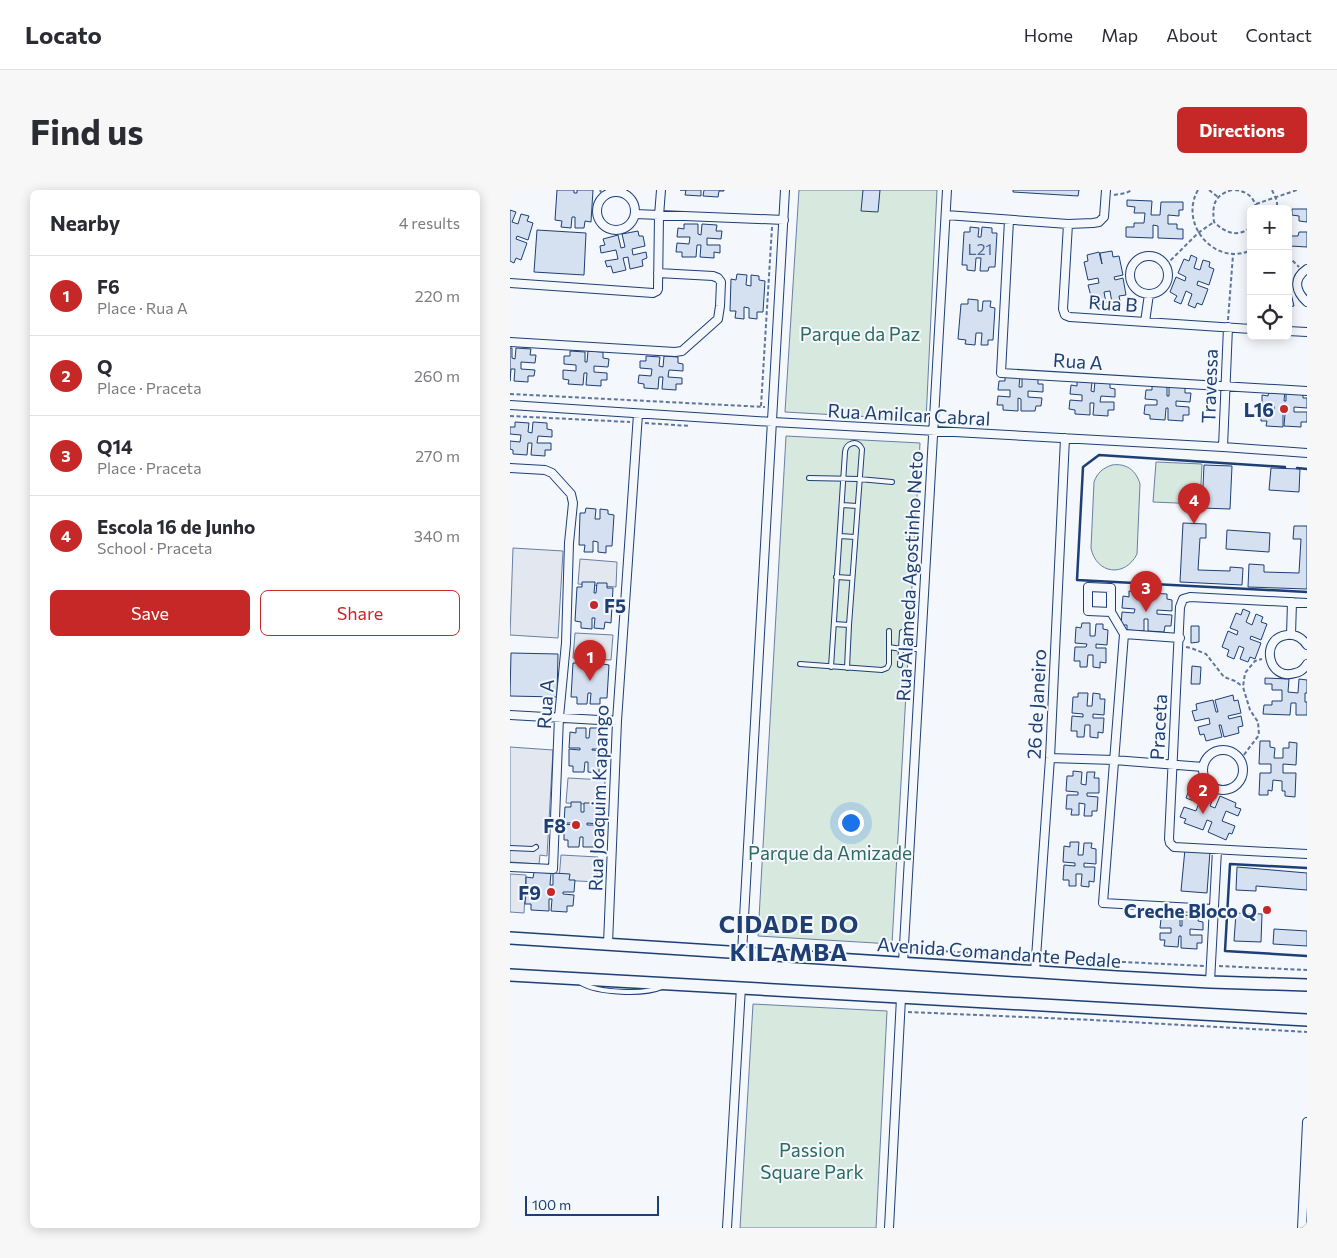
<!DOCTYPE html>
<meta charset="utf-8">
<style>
body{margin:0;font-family:Commissioner,sans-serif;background:#f7f7f7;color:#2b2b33}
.controls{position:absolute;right:15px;top:15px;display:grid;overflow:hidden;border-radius:8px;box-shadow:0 2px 12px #0003}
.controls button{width:45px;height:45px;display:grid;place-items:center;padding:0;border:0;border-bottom:1px solid #e1e1e2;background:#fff;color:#2b2b33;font:25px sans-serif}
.scale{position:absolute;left:15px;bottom:12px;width:134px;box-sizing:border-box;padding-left:5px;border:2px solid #1d3f73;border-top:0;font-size:14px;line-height:18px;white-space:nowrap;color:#1d3f73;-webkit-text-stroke:4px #f4f7fb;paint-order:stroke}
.you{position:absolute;left:340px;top:632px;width:18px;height:18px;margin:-12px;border:4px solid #fff;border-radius:50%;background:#1a73e8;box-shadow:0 0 0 8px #1a73e833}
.badge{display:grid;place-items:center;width:32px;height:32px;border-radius:50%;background:#c62828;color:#fff;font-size:16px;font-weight:700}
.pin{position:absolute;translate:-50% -41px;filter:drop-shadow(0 1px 2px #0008)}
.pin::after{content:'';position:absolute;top:26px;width:18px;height:15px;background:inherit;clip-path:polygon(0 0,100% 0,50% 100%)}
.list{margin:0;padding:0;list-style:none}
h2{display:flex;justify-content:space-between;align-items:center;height:65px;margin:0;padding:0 20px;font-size:21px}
h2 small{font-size:16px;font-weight:400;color:#7c7c81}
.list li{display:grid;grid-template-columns:32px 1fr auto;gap:15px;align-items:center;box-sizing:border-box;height:80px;padding:0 20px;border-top:1px solid #e1e1e2}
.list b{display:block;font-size:19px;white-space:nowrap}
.list p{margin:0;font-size:16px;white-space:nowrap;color:#7c7c81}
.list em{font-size:16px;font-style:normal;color:#7c7c81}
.actions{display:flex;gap:10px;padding:15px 20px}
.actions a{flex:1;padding:11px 0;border:1px solid #c62828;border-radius:8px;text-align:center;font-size:18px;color:#c62828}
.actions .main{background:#c62828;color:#fff}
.icon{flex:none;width:28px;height:28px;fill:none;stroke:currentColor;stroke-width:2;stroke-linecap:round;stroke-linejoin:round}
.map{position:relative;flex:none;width:797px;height:1038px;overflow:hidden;border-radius:8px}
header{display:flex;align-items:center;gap:30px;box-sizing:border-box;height:70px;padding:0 25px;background:#fff;border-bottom:1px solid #e1e1e2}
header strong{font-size:24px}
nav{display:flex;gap:28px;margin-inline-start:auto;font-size:18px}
.intro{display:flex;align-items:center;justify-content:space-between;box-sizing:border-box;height:120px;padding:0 30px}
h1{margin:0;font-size:35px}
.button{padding:12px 22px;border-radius:8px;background:#c62828;color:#fff;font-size:18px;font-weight:700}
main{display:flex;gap:30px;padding:0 30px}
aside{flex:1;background:#fff;border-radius:8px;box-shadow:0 2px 12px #0003}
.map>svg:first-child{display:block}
.green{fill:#d7e8df;stroke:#687fa3}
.parking{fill:#e3e8f0;stroke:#687fa3}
.building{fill:#d5e0f0;stroke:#1d3f73}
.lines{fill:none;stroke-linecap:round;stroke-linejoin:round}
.lane-casing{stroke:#1d3f73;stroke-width:6}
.street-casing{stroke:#1d3f73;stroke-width:10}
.secondary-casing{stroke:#1d3f73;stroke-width:14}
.path{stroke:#5e769c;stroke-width:2;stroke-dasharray:4 2.5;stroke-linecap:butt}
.lane{stroke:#f4f7fb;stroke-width:4}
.street{stroke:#f4f7fb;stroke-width:8}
.secondary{stroke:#f4f7fb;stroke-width:11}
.wall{stroke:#1d3f73;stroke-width:2.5}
.poi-dot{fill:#c62828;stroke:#f4f7fb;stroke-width:2}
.labels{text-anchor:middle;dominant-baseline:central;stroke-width:4;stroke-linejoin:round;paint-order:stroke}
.number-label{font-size:16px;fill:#4b6792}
.street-label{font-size:19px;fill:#1d3f73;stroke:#f4f7fb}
.park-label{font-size:19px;fill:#2c6c60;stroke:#f4f7fb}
.poi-label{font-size:19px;font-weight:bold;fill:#1d3f73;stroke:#f4f7fb;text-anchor:end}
.district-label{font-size:24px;font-weight:bold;letter-spacing:1px;fill:#1d3f73;stroke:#f4f7fb}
</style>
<header>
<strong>Locato</strong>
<nav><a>Home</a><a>Map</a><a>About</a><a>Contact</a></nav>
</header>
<div class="intro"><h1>Find us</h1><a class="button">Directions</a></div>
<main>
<aside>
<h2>Nearby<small>4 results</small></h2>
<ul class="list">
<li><span class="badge">1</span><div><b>F6</b><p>Place · Rua A</p></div><em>220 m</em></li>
<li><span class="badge">2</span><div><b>Q</b><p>Place · Praceta</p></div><em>260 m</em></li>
<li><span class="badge">3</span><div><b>Q14</b><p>Place · Praceta</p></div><em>270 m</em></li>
<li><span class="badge">4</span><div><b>Escola 16 de Junho</b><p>School · Praceta</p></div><em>340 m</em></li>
</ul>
<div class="actions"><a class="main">Save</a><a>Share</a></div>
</aside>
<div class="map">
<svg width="797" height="1038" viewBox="0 0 797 1038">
<rect width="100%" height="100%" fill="#f4f7fb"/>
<path class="green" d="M289,0H427L416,230L275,222Z
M276,246L410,253L382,754L248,746Z
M646,272L692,274L690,314L643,312Z
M602,275C616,273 626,280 630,294L627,364C615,388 586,384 581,358L584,292C587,283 593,278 602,275Z
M243,814L377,821L366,1038H230Z"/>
<path class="parking" d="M3,358L53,361L48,448L0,445Z
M70,369L107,372L106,397L68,394Z
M65,443L103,445L101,470L63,468Z
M0,557L43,560L37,666L30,665L29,674L0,672Z
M58,588L95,590L94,615L56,613Z
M51,665L88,667L87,692L49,690Z
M0,684L16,685L14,723L0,722Z"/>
<path class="building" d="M47,0H64V3H67V0H83L81,32L75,31L74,38H65V27H62L61,38L51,37L52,31L45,30Z
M170,0H191V6L175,5L176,0Z
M194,0H214V1H209L208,7L193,6Z
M353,0H370L368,22L351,21Z
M503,0H569L568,6L503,2Z
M617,10L642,11L641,25H650L651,12H673V20H669V26L658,25V34H667V39H673V49L648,48V36L643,35V48L616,47V37H624V33H634L635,23H624L625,17L617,16Z
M782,19H797V32L789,31V26L782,25Z
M0,20L6,22L2,32L8,34L11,24L19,26L17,31L23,33L18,50L7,46L6,49L17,53L11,70L6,68L4,73L0,71Z
M174,34H188V44L191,45L192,34L207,35L206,41H212L211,49L197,48V55H210V63L204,62V68L190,67L191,55H187L186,67H172V62H166L167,53L179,54L180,47H167L168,38L174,39Z
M460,37L469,38L468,47H471L472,37L482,38V43H487L485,77H479L478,81H470L471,68H466L465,81L457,80V75H452L454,42H460Z
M27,40L76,43L74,85L24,82Z
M128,41L129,46H133L135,56L122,59L123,65L136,62L137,68L132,70L133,76L120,79L118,67L113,68L116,80L103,83L101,76L97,77L95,71L108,69L106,60L91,63L90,56L95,55L93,49L108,45L111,58L115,57L112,44Z
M789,42H797V57L780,56L781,46H788Z
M602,61L603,67L609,66L613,85L604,87L605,90L613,88L616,105L609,106L610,111L602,113L600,101L594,102L596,113L588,115L587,109L582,110L578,95L589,93L588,88L578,90L574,72L578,71L577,65L589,62L592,74L590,63Z
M681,65L687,68L684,78L690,80L693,70L700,72L699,77L704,79L699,95L688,91L687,95L698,99L692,115L687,113L685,118L678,115L682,104L676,101L671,114L664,111L667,106L660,102L666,87L675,91L676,87L668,83L674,69L679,71Z
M227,84L237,85L236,95L241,96V85L249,86V90L255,91L253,122H247V129L239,128V118L234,117V129L225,128L226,121H220L221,89L226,90Z
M778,99H780L784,116L778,117Z
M458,109L468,110V121H472L473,111H481L480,117L485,118L483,150H478V155H471L472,143H466L465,155L455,154L456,150L448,149L451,114H458Z
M0,158H2V168L5,169L6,158L21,159L20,165H26L25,173L11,172V179L25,180L24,186H18V192L4,191L5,179H1L0,191Z
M60,161L75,162V172H77L78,161L93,162V168L99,169L98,177L84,176V182L97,183V190H91V196L76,195L77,183H74L73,195L58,194L59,190L53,189V180L66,181V175L54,174V166H60Z
M136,166L150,167L149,176L153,177L154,166L168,167V173L173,174V181L159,180L158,187L172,188V194H166V200L152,199L153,187H149L148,199L134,198V194L128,193L129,185L141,186L142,179L130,178V171H136Z
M495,186L510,187L509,197H512V187H528V194H533V202L518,201V207L532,208L531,216H526L525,221H511V209L508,208V221L493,220V215H487L488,206L500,207V200H488L489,191H495Z
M567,191L582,192L581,201L584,202L585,191L600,192V198L605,199V207L591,206L590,212H604V220H598V226L583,225L584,213H580V225L565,224V220L559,219L560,210L572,211V205L560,204L561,195L567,196Z
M642,195L657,196V206H659V196H675V203H681L680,212L666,211V216L679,217V225H673V231L658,230V218H656L655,230L640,229V225L634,224L635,215H647V210L635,209L636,200H642Z
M759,200L775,201L774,211H776V201L793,202V208H797V218L784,217V222H797V232H791V237L774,236L775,224H773V237L756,236L757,231H751V220L764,221V216H752V205L758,206Z
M5,232L19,233L18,242L22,243L23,232L37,233V239L42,240V247L28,246L27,253H41V260H35V266L21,265L22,253H18L17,265L3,264V260L0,259V251L10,252L11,245L0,244V237H5Z
M694,275L722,276L720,319L692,318Z
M761,278L790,279L789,302L759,300Z
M76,318L86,319L85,329H90V319L98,320V324L104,325L102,356H96V363L88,362V352L83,351V362H74L75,355H69L70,323H75Z
M673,333L696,334V348H690L688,380L720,381V377L733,378L732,395L670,392Z
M784,336H797V399L738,397L739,374L754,375V382L789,383L791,349H783Z
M717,340L760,343L759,362L716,359Z
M72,392H85L84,403H86L87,393H97V398H103L101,433L95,432L94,439L84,438L85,428H82V439L71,438V432L65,431L67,397H72Z
M619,401L636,402L635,412L639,413L640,403L657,404V409L662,410V421L647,420V424L662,425L661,436H655L654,442L638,441V429H634V441L617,440V435H611L612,422L624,423L625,419L612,418L613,406L619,407Z
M733,419L740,422L736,432L742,435L746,424L753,427L751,432L757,434L751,450L741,446L740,449L751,453L745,469L740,467L738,472L730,469L734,458L729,456L724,469L717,466L719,460L712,457L718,441L727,445L728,441L720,438L726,423L731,425Z
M572,433H580V446H585L586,434H593V439L598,440L597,455L586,454V458H596V473L590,472V478L583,477V465H578L577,477H570V471H564L565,457H576L577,454L565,453L566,437L571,438Z
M681,436H689V452L681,453Z
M1,463L48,464L47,507L0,506Z
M68,468H80V479H82L83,469H93V474L99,475L97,508H90V514H80L81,503H78L77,514H67V507H61L63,473H68Z
M682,476L691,477L690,494H681Z
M755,488L779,489L778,502L788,503L789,489L797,490V503H795V512H797V525H786V513H781L780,525L753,524L754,515H762V511H772V500H762V494H755Z
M568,503H578L577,516H582L583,503L590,504V509H595L594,525L583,524V528H594L593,543L588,542V548L580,547V535H575L574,547H567V541H561L562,526L573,527V524L562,523L563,507H568Z
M723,505L724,511L728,510L731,523L718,526L719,529L731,526L733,536L728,537L729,543L714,547L711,535H709L712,547L696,551L694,544L690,545L688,537L700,534L699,528L685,531L682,521L687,520L686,514L703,510L706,522H708L705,510Z
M66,538H76V548H79L80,538H91L90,543L95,544L94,559H82V560L94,561V577H89V583L78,582V572H75L74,582H63V576H59V559L70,560V558H59L60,542L66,543Z
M750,551H760V557L765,558L764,568H773V558H779V552L787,553L786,575L773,574V583H786L785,607L775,606V601H772V591L763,590L762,601L758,600V605H749L750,583H761V574H749Z
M563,581L572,582L571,594L576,595L577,582H585L584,588H589V603H577V606L588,607L587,621H582V626H574L575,614L569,613V625H561L562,619H556L557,605H568V602L556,601L557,586H563Z
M688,597L705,604L700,616L705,618L710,606L726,613L725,617L731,619L728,626L716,621L712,631L725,636L722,644L719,643L716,650L698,642L702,632L697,630L693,640L674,633L676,629L670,627L674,617L686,621L689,613L676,608L679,600L686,602Z
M61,612H71V622H74V613H86L85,618H90L89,634L77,633V635H89V651L84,652V657H73V647H70L69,657H58V650H54V634L64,635V633H54L55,617H61Z
M560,652H569L568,665H573L574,653H582L581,658L586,659V674L574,673V677H585L584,692L579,691V697L571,696L572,684H566V696H559V690H553L554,675L565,676V673L553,672L554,656L560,657Z
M675,659L700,661L697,703L671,701Z
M727,677L797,683V700L746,696V701L726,700Z
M24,682L41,683L40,695H43V683L60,684L59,690H65L64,702H53V704L64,705L63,716H57V722L41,721L42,709H39V721L21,720V714H15L16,702L28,703V700L16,699V687L23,688Z
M726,723L752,724L751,752L724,751Z
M656,724L670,725V736H672V725L689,726L688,731L693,732V740L680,739V745H692V753H687V759L671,758V746H669L668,757L654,756L655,750H650V743H661V738H650L651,729H656Z
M764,739L797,741V756L763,754Z"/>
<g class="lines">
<defs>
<path id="lane" d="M299,288L349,289L382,292
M332,315L347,316
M330,346L345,347
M326,387L342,388
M324,434L339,435
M392,442L391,459H411
M379,457L391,459L390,475
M290,474L372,480L377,478L379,474V441
M321,477L335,262C336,253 347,249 352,259L339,435L337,478
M0,658L23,659L26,657
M71,793C88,803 134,805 152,797"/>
<path id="street" d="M87 21a19 19 0 1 1 38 0a19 19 0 1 1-38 0Z
M125,24L274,30
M436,25L558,34L583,33L589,32L594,27L596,0
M499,30L491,183L797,201
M558,34L553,119L555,125L560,127L741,139
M620 85a19 19 0 1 1 38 0a19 19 0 1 1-38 0Z
M797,79C782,89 786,102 797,112
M0,93L143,103L147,101L148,99L149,26L151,0
M635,132L639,104
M778,141L797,142
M0,152L165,162L172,161L208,129L210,116L211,92L208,88L203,86L148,83
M0,215L263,232L713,257L797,263
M713,257L718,137
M0,278L35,280L42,283L61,304L63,313L59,353L56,453L49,527L43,679L0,677
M578,397L601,398V422L578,421Z
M797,413L680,407L673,409L670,417L659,649L660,653L664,657L797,664
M601,422L614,444L593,713L703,719
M614,444L670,448
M781,445L782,412
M797,455C792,448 786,444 777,445C749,448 758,492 785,483C791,482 794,479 797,474
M0,525L107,531
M693 580a20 20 0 1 1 40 0a20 20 0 1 1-40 0Z
M540,568L604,570L693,577
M98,754L107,531L128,224
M232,763L275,0
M393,773L437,0
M525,782L540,568L555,248
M700,792L707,660
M217,1038L231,797
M379,1038L391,808
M792,1038L797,932"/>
<path id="secondary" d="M0,748L607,787L700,792L797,795
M0,785L797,830"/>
</defs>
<use href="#lane" class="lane-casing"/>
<use href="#street" class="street-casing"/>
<use href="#secondary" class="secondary-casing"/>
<path class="path" d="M90,0L93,7
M688,0C685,5 684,9 683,14C678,45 711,75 741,60
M699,0L708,7
M722,0C704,5 702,15 704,32C715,43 728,48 741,37
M725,0C736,1 745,7 746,19
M762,0L767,11V19
M796,0H797
M0,1L1,0
M604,5L616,3L622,0
M746,14L787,0
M778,66L789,77
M656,75L688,43L704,32
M718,130L723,65
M0,204L255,217
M251,216L262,37
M0,226L120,232
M135,233L180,236
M676,457L681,458L696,464L714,487L725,491L732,496
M730,570L749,545L748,532L740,520L733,497L735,483L745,471L752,469
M402,759L519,767
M534,768L694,776
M709,776L797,780
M398,822L583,830L797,842"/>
<use href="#lane" class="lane"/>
<use href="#street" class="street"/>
<use href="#secondary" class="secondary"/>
<path class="wall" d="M775,277L589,265L573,277L567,390L797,402
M787,278L797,279
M797,678L720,674L715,761L797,766"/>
</g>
<g class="poi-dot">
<circle cx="774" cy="219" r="5"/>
<circle cx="84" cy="415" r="5"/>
<circle cx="66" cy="635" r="5"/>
<circle cx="41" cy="702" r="5"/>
<circle cx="757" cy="720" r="5"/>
</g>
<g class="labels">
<g class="number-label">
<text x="470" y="58">L21</text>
</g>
<g class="street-label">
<text transform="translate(603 113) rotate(4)">Rua B</text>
<text transform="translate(568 171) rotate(4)">Rua A</text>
<text transform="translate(699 196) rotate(-88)">Travessa</text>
<text transform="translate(399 224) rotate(3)">Rua Amilcar Cabral</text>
<text transform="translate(399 386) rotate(-87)">Rua Alameda Agostinho Neto</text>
<text transform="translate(35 514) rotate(-86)">Rua A</text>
<text transform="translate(526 514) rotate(-87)">26 de Janeiro</text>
<text transform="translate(648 537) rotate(-87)">Praceta</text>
<text transform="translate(88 608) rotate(-88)">Rua Joaquim Kapango</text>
<text transform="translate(489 762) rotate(4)">Avenida Comandante Pedale</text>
</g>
<g class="park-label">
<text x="350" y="143">Parque da Paz</text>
<text x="320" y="662">Parque da Amizade</text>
<text x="302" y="959">Passion<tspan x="302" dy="22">Square Park</tspan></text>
</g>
<g class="poi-label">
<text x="764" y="219">L16</text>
<text x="94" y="415" text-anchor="start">F5</text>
<text x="56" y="635">F8</text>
<text x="31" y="702">F9</text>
<text x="747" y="720">Creche Bloco Q</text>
</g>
<g class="district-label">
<text x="279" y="733">CIDADE DO<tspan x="279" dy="28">KILAMBA</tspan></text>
</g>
</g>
</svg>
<div class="controls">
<button>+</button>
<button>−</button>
<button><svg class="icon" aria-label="locate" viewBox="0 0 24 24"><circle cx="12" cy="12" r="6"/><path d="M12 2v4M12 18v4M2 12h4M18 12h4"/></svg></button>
</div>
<div class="scale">100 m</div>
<div class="you"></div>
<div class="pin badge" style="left:80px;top:491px">1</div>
<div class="pin badge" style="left:693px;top:624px">2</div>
<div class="pin badge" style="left:636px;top:422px">3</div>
<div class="pin badge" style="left:684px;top:334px">4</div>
</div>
</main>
